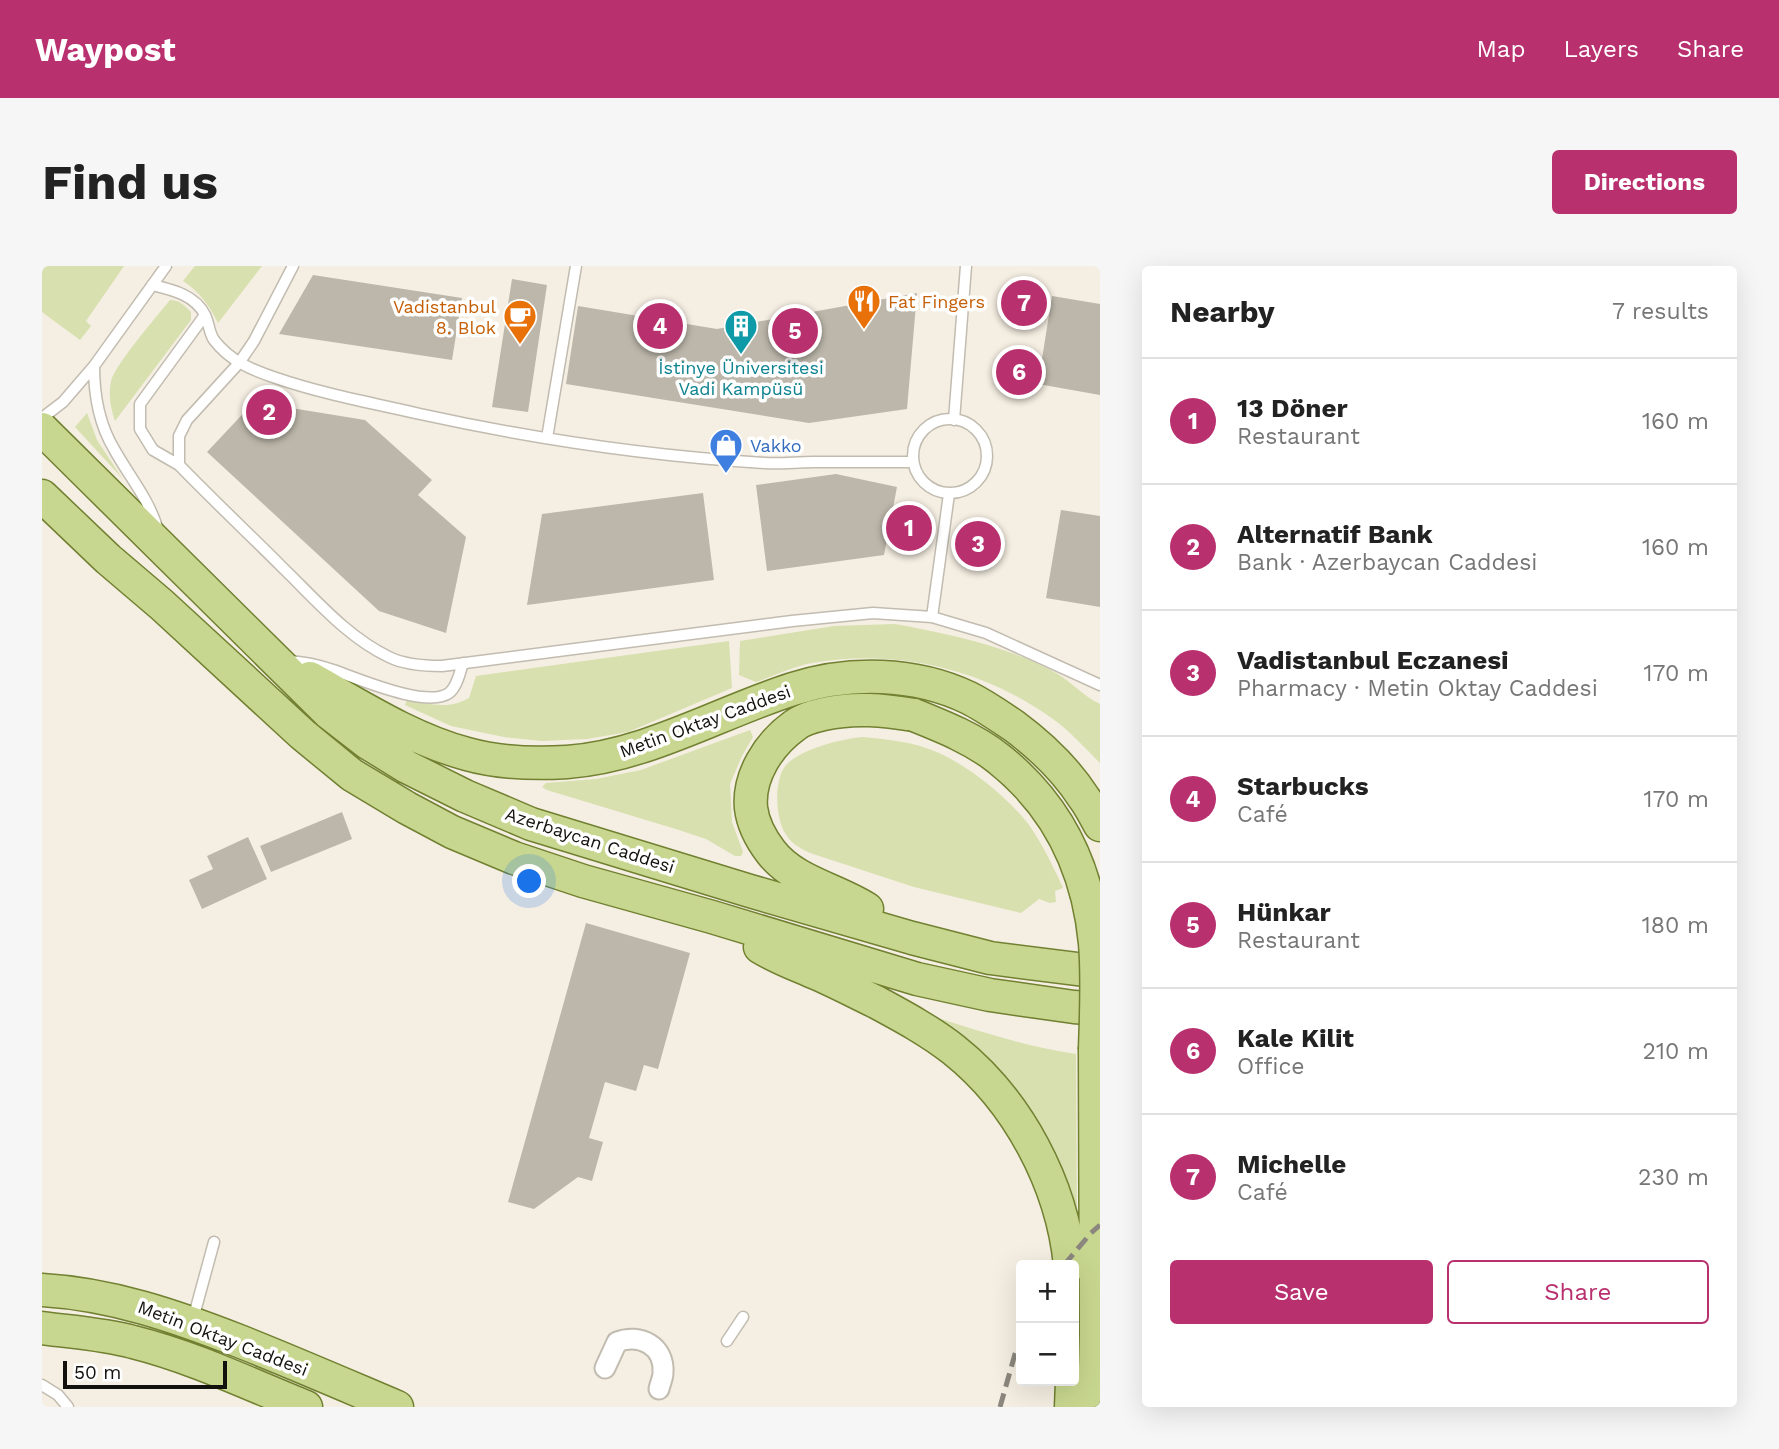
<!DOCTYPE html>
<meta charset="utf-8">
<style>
body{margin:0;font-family:"Work Sans",sans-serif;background:#f6f6f6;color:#222}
.controls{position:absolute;right:21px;bottom:21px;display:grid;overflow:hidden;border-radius:7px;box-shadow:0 7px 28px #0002}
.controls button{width:63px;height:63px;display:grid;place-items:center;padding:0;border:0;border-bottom:2px solid #e0e0e0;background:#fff;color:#222;font:35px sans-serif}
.scale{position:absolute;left:21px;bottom:18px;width:164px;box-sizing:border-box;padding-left:7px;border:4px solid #13110d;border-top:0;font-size:19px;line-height:24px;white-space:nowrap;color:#13110d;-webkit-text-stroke:5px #fff;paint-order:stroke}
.you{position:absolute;left:488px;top:616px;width:24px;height:24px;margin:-18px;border:5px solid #fff;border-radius:50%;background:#1a73e8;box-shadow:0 0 0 10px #1a73e833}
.badge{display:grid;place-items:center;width:46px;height:46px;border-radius:50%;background:#b9306f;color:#fff;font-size:23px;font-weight:700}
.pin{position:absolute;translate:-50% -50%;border:4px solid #fff;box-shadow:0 2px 7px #0006}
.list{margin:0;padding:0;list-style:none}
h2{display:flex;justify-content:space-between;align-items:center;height:91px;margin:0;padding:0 28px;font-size:30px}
h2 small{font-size:23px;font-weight:400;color:#767676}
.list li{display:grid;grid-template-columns:46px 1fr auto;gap:21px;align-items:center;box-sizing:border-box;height:126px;padding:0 28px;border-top:2px solid #e0e0e0}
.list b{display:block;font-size:26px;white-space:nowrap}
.list p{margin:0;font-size:23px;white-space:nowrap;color:#767676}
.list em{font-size:23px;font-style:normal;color:#767676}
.actions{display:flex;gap:14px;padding:21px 28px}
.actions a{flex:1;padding:16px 0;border:2px solid #b9306f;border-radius:7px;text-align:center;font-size:24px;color:#b9306f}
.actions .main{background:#b9306f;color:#fff}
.map{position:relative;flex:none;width:1058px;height:1141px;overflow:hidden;border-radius:7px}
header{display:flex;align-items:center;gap:42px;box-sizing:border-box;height:98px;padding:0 35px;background:#b9306f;color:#fff}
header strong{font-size:33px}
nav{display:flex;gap:38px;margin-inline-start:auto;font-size:24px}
.intro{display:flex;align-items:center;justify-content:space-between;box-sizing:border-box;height:168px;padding:0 42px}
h1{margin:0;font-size:49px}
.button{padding:18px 32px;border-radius:7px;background:#b9306f;color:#fff;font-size:24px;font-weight:700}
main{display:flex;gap:42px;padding:0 42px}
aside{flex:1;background:#fff;border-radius:7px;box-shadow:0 7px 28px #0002}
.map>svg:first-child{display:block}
.green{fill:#d7e0ae}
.building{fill:#bdb7ab}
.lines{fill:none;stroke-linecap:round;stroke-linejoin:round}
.lane-casing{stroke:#c2bcb0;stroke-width:13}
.street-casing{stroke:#c2bcb0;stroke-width:23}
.primary-casing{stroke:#718031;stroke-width:35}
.lane{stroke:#fff;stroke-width:10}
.street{stroke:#fff;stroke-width:19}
.primary{stroke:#c8d78f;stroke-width:32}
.rail{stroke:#8b877e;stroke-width:5;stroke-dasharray:14 7;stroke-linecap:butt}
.primary-bridge-casing{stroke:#718031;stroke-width:35;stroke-linecap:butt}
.primary-bridge{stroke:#c8d78f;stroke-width:32}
.labels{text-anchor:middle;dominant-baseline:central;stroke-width:7;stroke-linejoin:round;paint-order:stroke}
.food-label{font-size:18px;fill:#c56008;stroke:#fff;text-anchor:start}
.culture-label{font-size:18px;fill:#0d838f;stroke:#fff}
.shop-label{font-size:18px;fill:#366cbe;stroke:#fff;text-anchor:start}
.street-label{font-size:18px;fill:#13110d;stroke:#fff}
</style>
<header>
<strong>Waypost</strong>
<nav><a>Map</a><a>Layers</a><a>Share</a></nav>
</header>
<div class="intro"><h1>Find us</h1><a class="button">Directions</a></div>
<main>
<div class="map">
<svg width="1058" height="1141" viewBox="0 0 1058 1141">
<rect width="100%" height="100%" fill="#f5eee2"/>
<path class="green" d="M0,0H82L44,55L49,60L38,74L0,46Z
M153,0H220L176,57C168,40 157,25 141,15Z
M128,34C138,34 142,39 149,46V54L73,155C69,143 66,129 69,116C71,101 116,49 128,34Z
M45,147L55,174L80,212L33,161Z
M853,358C907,368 966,380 1014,407C1030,416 1042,431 1058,438V497C1043,482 1028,465 1011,453C942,403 854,382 770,397C752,400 732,410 714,416L697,409L698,375L792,360Z
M687,375L690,422L586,466L545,473L500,475L462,471L409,460L363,439L365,434C386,438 407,444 427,432L434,410Z
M708,464L711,471L700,490L688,518L690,556L701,586L699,590H693L664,573L637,564L505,524L500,521L504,517L554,513L599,504Z
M820,471C841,473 864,475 884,482C919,493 965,530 987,559C1001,579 1011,600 1021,622L1013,625L1014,636L1008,637L997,633L979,647L872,621L768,587C757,582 749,577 743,567C733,551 732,513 744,499C759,483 799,473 820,471Z
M890,750C938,766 984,780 1034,788L1035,966Z"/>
<path class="building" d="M271,9L420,32L410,94L237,68Z
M470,13L505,19L486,146L450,141Z
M875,27L865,143L767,157L524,118L536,40L675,63Z
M1010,30L1058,38V129L996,118Z
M212,136L323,154L390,214L376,229L424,271L404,367L337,345L165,186Z
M794,208L855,221L842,289L725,305L714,219Z
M661,227L672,314L485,339L500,248Z
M1019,244L1058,250V341L1004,332Z
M300,546L310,573L229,606L218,580Z
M206,571L225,613L160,643L147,614L171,603L165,590Z
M544,657L648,687L616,803L602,799L594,825L563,816L547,872L561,876L550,915L536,911L492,943L466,936Z"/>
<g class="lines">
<defs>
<path id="lane" d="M251,0L212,75L197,97L145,154L137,170V199C171,234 206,267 240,301C273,333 305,371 347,391C363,399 382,400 400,400L750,355L831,347L890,351L944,367L1058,419
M110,19C131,24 153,29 163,49C167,57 167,67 172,74C188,95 210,104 234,112C281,128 330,137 378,148C492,173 606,190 723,197C739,198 755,196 771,196C804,196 838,196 871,196
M52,100C52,129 57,158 72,183C88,212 106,231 116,264
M0,152L21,136L52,100L124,0
M871 190a37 37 0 1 1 74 0a37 37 0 1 1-74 0Z
M912,154L924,0
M505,172L534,0
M137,199L111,184L98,163V138L163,49
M890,351L907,228
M248,395C262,396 276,399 291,404C315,412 385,443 407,427C415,421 418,406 421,397
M151,1053L172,976
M685,1075L701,1051
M0,1119L16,1129L26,1141"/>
<path id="street" d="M563,1102L575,1076C598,1067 623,1080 621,1107C621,1112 618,1118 617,1123"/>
<path id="primary" d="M0,163L286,446L326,477L365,501L423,530L489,558L708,625L870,672L948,692L1058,706
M0,230L66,293L120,339L260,468L310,509L365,542L410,566L472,592L541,615L670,651L875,713L948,729L1032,741L1058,743
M268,412C318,440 369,473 425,488C457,497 492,498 525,496C605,490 676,447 751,423C807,405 873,406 927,432C943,440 957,450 972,460C999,480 1024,504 1042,532C1048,540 1053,550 1058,559
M825,643C794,623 752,616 729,586C719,573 711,558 709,542C706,510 727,478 752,460C759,454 773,450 782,448C812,441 842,444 872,449
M718,681C736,692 753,698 771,706C793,715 813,726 834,736C860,750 888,765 912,784C976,835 1020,918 1028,999
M0,1024C69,1028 133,1050 197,1075C250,1096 303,1119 355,1141
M0,1062C30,1066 62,1068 91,1076C151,1091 207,1118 264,1141
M1029,1141L1030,1115
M1052,1141L1054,1067L1053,784"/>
</defs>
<use href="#lane" class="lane-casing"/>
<use href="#street" class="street-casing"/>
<use href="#primary" class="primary-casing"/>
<use href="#lane" class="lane"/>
<use href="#street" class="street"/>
<use href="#primary" class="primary"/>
<path class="rail" d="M1022,999L1049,967L1058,959
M958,1141L973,1088L979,1074"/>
<defs>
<path id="primary-bridge" d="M872,449C902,461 932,473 957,493C1016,540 1046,603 1053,677C1056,712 1054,749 1053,784"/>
</defs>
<use href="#primary-bridge" class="primary-bridge-casing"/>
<use href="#primary-bridge" class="primary-bridge"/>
</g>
<defs>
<symbol id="restaurant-pin" viewBox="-11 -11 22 30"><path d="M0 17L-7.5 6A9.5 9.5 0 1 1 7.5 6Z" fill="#e8710a" stroke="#fff"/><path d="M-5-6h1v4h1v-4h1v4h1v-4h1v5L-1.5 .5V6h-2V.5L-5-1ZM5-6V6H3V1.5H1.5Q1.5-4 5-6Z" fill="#fff"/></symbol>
<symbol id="cafe-pin" viewBox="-11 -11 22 30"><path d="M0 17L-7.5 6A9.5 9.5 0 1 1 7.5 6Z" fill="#e8710a" stroke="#fff"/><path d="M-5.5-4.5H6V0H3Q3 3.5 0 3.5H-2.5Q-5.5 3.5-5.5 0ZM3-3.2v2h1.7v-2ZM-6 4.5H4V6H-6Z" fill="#fff"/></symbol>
<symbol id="building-pin" viewBox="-11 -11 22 30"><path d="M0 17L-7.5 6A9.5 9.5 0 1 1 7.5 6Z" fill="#0f9aa8" stroke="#fff"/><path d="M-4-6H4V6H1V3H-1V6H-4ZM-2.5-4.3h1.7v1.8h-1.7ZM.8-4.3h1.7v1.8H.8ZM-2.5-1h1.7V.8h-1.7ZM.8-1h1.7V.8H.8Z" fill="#fff"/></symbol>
<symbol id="shop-pin" viewBox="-11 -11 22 30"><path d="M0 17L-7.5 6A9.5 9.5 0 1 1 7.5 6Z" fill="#3f7fe0" stroke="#fff"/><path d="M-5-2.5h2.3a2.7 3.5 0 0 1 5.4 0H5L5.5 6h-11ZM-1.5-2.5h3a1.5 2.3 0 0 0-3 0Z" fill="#fff"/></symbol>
</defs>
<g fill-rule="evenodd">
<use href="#restaurant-pin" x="803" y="16" width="38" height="52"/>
<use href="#cafe-pin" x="459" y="31" width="38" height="52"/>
<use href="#building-pin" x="680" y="41" width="38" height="52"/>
<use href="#shop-pin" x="665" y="160" width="38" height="52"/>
</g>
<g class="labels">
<g class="food-label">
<text x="846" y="35">Fat Fingers</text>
<text x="454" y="40" text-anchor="end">Vadistanbul<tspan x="454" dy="21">8. Blok</tspan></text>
</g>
<g class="culture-label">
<text x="699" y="101">İstinye Üniversitesi<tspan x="699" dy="21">Vadi Kampüsü</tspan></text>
</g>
<g class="shop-label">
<text x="708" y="179">Vakko</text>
</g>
<g class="street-label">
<text transform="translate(663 455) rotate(-20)">Metin Oktay Caddesi</text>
<text transform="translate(548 574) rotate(18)">Azerbaycan Caddesi</text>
<text transform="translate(181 1072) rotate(21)">Metin Oktay Caddesi</text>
</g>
</g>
</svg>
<div class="controls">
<button>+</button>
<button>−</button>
</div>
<div class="scale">50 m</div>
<div class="you"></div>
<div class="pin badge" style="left:867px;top:262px">1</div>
<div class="pin badge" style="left:227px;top:146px">2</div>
<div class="pin badge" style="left:936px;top:278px">3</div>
<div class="pin badge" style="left:618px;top:60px">4</div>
<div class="pin badge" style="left:753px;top:65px">5</div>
<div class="pin badge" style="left:977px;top:106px">6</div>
<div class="pin badge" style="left:982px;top:37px">7</div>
</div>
<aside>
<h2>Nearby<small>7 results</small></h2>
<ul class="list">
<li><span class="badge">1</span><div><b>13 Döner</b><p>Restaurant</p></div><em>160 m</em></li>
<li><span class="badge">2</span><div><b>Alternatif Bank</b><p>Bank · Azerbaycan Caddesi</p></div><em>160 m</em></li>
<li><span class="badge">3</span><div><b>Vadistanbul Eczanesi</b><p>Pharmacy · Metin Oktay Caddesi</p></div><em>170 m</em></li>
<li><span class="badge">4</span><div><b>Starbucks</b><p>Café</p></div><em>170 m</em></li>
<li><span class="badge">5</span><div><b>Hünkar</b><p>Restaurant</p></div><em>180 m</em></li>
<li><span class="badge">6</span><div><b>Kale Kilit</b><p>Office</p></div><em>210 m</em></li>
<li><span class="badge">7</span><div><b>Michelle</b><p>Café</p></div><em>230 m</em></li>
</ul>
<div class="actions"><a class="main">Save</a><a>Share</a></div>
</aside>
</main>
